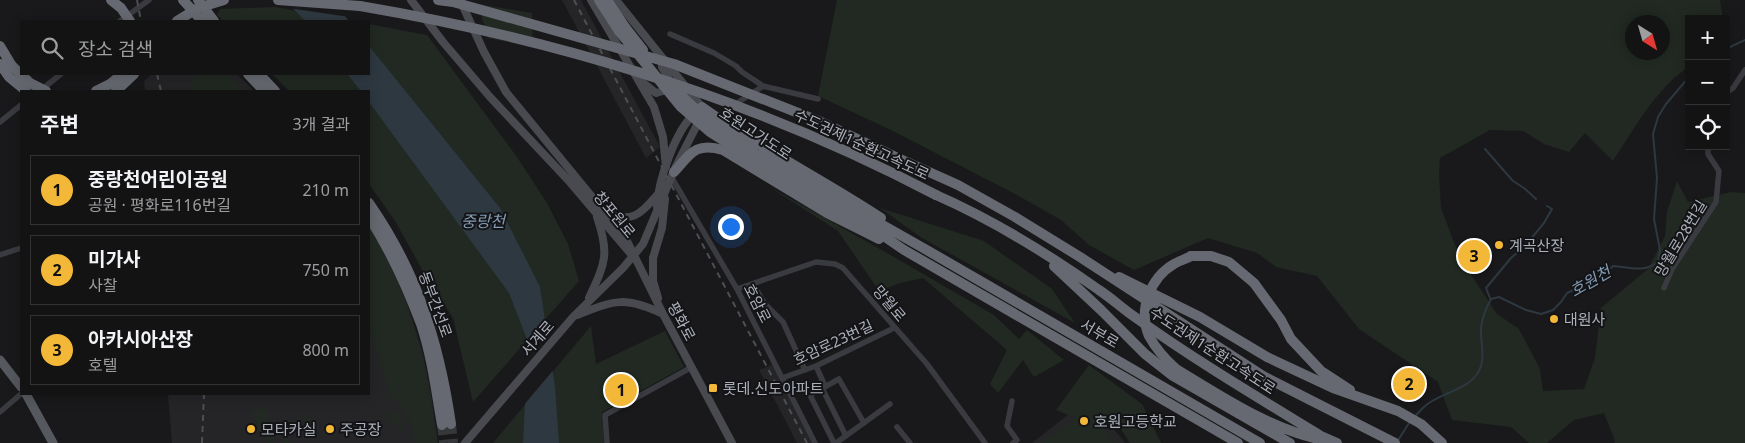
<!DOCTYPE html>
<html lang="ko">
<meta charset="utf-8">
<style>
body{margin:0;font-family:"Noto Sans","Noto Sans KR",sans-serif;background:#1c1c1d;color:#f1f3f6}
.controls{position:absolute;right:15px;top:15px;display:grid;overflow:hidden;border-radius:0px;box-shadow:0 2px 12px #0003}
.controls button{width:45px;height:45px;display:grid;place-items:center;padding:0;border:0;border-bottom:1px solid #323234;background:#131314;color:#f1f3f6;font:25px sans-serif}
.compass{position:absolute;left:1625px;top:15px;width:45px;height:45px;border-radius:50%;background:#131314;box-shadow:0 2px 12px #0003;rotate:143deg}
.you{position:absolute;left:730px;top:226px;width:18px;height:18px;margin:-12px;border:4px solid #fff;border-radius:50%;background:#1a73e8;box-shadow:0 0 0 8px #1a73e833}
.badge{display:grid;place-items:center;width:32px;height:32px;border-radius:50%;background:#f4b839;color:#111;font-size:16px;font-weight:700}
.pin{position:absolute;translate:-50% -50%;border:2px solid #fff;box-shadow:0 1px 5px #0006}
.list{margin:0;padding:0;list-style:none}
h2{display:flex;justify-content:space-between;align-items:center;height:65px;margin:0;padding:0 20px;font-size:21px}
h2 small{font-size:16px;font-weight:400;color:#9d9ea0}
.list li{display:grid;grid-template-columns:32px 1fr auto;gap:15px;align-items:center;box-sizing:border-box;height:70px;margin:0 10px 10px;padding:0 10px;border:1px solid #323234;border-radius:0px}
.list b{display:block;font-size:19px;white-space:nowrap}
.list p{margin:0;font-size:16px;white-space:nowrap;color:#9d9ea0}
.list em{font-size:16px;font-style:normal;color:#9d9ea0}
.icon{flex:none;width:28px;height:28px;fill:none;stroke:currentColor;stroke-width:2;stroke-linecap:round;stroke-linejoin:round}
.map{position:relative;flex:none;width:1745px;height:443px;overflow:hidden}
.search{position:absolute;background:#131314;box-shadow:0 2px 12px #0003;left:20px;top:20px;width:350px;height:55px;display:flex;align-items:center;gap:12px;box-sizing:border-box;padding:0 18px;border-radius:0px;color:#9d9ea0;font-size:19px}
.panel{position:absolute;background:#131314;box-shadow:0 2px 12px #0003;left:20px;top:90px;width:350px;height:305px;border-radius:0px}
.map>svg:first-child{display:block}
.built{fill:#252528}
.green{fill:#212922;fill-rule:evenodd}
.water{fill:#2e3840}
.pier{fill:#19191b}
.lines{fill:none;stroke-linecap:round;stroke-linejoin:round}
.stream{stroke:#2e3840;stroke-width:2}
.highway-tunnel{stroke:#36373b;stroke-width:10;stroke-dasharray:10 5;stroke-linecap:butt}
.street{stroke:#3a3b40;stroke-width:5.5}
.secondary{stroke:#484a50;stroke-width:8}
.primary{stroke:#56585f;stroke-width:9}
.highway{stroke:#666971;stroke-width:10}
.rail{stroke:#4d4f55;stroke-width:2;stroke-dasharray:6 5;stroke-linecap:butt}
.highway-bridge{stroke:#666971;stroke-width:10}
.poi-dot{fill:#f4b839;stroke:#141416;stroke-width:2}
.labels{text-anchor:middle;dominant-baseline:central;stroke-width:4;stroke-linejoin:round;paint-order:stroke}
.street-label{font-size:15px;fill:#abb0bb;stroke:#141416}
.poi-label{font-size:15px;fill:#abb0bb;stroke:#141416;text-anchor:start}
.water-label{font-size:16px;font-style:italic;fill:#829db6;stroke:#141416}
</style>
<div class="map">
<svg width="1745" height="443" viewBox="0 0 1745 443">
<rect width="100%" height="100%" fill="#19191b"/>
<path class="built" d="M562,0H581L660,147L646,158Z
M152,74H237L254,91H145L144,81Z
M369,226L377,239L407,303L423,354L431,394L438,443H172L168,394H369Z
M773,364L812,443H797L759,370Z
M1089,398L1125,443H1032Z"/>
<path class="green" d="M837,0H1720L1723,19H1689V67C1658,86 1633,130 1613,161L1585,133L1569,152L1544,144L1523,131L1490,130L1440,158L1439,175L1441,208L1460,258L1497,314L1519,329L1540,369L1543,391L1584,389L1595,358L1601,308L1648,269L1665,236L1667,212L1677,181L1688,202L1731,192L1745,193V443H1614L1615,441L1604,413L1574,420L1547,443H1529L1511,427L1452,420L1438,382L1359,329L1317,276L1276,267L1257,253L1208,238L1134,270L1089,245L1061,220L1015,194L891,130L818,96ZM1632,22H1662V52H1632Z
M478,4L532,13L533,47L488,38Z
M275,7L352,21H223L217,15L220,9Z
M369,24L427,35L517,157L547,203L568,244L579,281L473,402L453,318L428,280L395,221L369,184V91H289L272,74H369Z
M196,74H228L245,91H190L193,79Z
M768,186L894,257L994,315L1019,339L1027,330L1064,360L1034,377L1023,360L998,393L990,384L1007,350L923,278L900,283L879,291L838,231Z
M880,208L984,241L1052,289L1075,323L922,238Z
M369,228C403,280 424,347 432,409C434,420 436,432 437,443H415C410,427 409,404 391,399L369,323Z
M591,326L596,364L665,331L684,367L602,412L604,443H493Z
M1089,365L1142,404L1161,443H1130L1118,425L1098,422L1114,443H1042L1076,418L1056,410Z
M265,406L276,442L268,443L264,433L260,434L252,410Z
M395,412L399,414L405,437L403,432L401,433L399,428H397L396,423L392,424L390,416L381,418L382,416Z
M306,416L309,417L310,423L309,425L305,426L303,419L284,425L290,443H284L280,424Z"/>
<path class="water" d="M285,0H332L349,21H305Z
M369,46L500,208L540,287L555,387L559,443H523L528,342L509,293L369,102V91H361L347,74H369Z"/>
<path class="pier" d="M335,0L349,17L289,8L283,2Z
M547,320L555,368L523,406L525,346Z"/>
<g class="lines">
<path class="stream" d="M1726,49L1745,40
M1485,149L1513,181L1524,188L1536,199
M1490,298L1486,288L1511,258L1525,246L1544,223L1552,209L1547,206
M1414,417C1418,414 1421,409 1425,406C1441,392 1464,392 1477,374C1487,360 1480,343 1481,328C1482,318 1486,308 1491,299L1499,297L1526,310L1541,314L1553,310L1561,302L1567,293L1601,277L1613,266C1629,267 1644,273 1658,262L1660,250L1654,219L1657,178L1653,134L1658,117L1666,104L1689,77
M1397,442L1409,423"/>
<path class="highway-tunnel" d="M451,424L453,443
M442,425L444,443"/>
<path class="street" d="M120,21L149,0
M670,34L714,53L736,66L742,72L763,86L818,99
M41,90L61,74
M1726,93L1733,88L1745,70
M720,119L728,109L763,86
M0,122L21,105
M672,178L737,289L815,443
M0,255L21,248
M753,284L765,304L783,322L805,370
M1664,288L1672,269L1716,202L1719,171L1708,154V146
M737,289L816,262L835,264L843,268L927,364L985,443
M816,366L825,386
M782,378L816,366L894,328
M822,388L846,436
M1012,401L1007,426L1017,440L1013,443
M0,412L21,394
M897,427L910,443
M607,443L605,415L692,367
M834,443L810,395L839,379L864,423
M836,443L890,404"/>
<path class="secondary" d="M411,0L443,42L490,97L568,180L630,253
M591,0L654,107L663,137L666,167
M616,0L702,107
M461,2L484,52L506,92L625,237L663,314L732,443
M641,81L656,93C664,91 668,90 671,83L662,67L661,58
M657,207C658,181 675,131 695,113
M605,213C634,223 639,215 658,194
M589,298C605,263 610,255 597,217
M658,298L653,281V258L662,228L665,199
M577,315C615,300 625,296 663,314
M465,443L573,317L623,268L643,244L676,166L700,119"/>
<path class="primary" d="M0,360L21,387
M26,394L53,443"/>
<path class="highway" d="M183,0L202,21
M198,0L214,21
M278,0L360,6
M599,0L619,31
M607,0L625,27
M0,46L12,66
M0,64L9,77L26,91
M248,74L264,91
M259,74L275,91
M96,91L110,84L122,74
M116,91L134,74
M702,107C759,148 822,179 881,218
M759,155L925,249L1260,443
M900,159L958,185L1015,217L1080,257L1263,376L1395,443
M760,164L869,226L904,250L1238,443
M674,172C691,153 696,142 723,150L827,213L879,239
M936,195C993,220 1048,254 1099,290C1111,298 1121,307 1132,315C1193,359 1257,397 1321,436L1337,443
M369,203C417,272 439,342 451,424
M369,217C390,250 407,287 421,324C432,357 436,391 442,425
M1191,256H1211L1229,262L1254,283L1281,320L1291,339L1321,371L1350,390
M1054,266L1101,310L1145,354L1173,376L1290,443
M1119,277L1200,317L1267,357L1333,388L1398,411L1421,424L1442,443
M1176,369C1221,396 1271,430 1323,440"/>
<path class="rail" d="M137,0L141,21
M574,0L807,443
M157,74L161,91
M202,443L204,394"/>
<path class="highway-bridge" d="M111,0L121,8L130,21
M438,0L453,2L674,64L821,122L900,159
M360,6C560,40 756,100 936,195
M177,21L198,8L224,0
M625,27L643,50
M619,31L681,107L710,132L756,161
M12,66L30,83L46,91
M671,84C695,112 723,133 754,152
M1176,369C1165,359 1156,349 1149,336C1138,310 1150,278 1174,264C1179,261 1186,259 1191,256"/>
</g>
<g class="poi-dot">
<circle cx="1499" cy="245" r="5"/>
<circle cx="1554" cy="319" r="5"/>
<rect x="708" y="383" width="10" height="10" rx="2.5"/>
<circle cx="1084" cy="421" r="5"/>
<circle cx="251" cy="429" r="5"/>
<circle cx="330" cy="429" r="5"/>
</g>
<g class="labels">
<g class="street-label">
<text transform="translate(756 133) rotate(33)">호원고가도로</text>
<text transform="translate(862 144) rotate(25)">수도권제1순환고속도로</text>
<text transform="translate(615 214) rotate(50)">창포원로</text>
<text transform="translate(1680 238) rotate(-59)">망월로28번길</text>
<text transform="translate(758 303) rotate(63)">호암로</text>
<text transform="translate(890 303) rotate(50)">망월로</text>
<text transform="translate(436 304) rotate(70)">동부간선로</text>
<text transform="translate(682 321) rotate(62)">평화로</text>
<text transform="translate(1100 333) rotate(30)">서부로</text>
<text transform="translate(537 338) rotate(-49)">서계로</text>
<text transform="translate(833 342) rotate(-25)">호암로23번길</text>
<text transform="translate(1213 350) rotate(33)">수도권제1순환고속도로</text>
</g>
<g class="poi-label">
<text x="1509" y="245">계곡산장</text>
<text x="1564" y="319">대원사</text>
<text x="723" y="388">롯데.신도아파트</text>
<text x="1094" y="421">호원고등학교</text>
<text x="261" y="429">모타카실</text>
<text x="340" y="429">주공장</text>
</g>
<g class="water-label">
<text x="483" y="221">중랑천</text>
<text transform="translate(1590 281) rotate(-30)">호원천</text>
</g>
</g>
</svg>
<div class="controls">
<button>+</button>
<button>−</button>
<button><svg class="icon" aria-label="locate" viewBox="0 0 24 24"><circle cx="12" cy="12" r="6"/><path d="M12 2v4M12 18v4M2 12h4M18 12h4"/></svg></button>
</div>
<svg class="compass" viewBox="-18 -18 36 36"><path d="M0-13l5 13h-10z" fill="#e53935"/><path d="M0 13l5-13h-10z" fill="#9d9ea0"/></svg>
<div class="you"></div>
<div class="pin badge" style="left:621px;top:390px">1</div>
<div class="pin badge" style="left:1409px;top:384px">2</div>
<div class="pin badge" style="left:1474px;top:256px">3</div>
<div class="search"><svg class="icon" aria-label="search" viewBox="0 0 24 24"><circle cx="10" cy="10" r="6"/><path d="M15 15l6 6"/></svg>장소 검색</div>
<section class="panel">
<h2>주변<small>3개 결과</small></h2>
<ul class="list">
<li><span class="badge">1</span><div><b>중랑천어린이공원</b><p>공원 · 평화로116번길</p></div><em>210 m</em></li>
<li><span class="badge">2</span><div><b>미가사</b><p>사찰</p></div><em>750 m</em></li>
<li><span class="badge">3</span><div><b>아카시아산장</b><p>호텔</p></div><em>800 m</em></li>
</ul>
</section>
</div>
